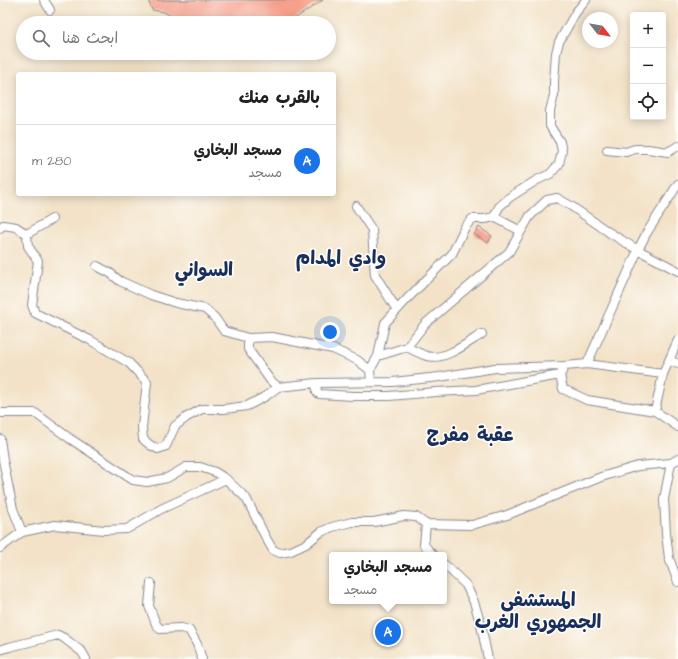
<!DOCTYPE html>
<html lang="ar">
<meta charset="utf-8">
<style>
body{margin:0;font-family:"Architects Daughter","Playpen Sans Arabic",sans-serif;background:#f6f6f6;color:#222;direction:rtl}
.controls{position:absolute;right:12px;top:12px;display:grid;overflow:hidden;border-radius:4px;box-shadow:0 2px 10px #0003}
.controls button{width:36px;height:36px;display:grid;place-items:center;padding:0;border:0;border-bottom:1px solid #e0e0e0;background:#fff;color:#222;font:20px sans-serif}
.compass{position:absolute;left:582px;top:12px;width:36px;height:36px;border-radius:50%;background:#fff;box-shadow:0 2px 10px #0003;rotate:121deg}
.you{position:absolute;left:330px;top:332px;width:14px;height:14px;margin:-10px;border:3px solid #fff;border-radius:50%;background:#1a73e8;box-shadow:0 0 0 6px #1a73e833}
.badge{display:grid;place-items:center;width:26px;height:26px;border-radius:50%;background:#1a73e8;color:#fff;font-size:13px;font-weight:700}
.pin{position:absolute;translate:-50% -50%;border:2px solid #fff;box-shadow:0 1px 4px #0006}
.popup{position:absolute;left:329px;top:552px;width:118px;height:52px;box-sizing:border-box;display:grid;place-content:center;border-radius:4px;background:#fff;filter:drop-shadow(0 1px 3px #0005);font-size:13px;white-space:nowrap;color:#767676}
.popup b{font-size:15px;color:#222}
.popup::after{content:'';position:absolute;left:50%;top:100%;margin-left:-8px;border:8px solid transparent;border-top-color:#fff}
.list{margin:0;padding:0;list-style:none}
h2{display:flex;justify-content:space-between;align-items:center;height:52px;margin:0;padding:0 16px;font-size:17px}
h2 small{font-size:13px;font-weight:400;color:#767676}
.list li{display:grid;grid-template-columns:26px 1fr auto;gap:12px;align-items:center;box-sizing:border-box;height:72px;padding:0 16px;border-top:1px solid #e0e0e0}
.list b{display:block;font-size:15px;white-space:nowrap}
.list p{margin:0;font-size:13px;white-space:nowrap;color:#767676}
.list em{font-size:13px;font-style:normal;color:#767676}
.icon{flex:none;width:22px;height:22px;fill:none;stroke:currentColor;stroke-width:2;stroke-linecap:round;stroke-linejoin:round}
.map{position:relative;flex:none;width:678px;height:659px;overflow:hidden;direction:ltr}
.search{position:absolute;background:#fff;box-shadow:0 2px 10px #0003;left:16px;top:16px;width:320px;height:44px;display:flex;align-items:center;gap:10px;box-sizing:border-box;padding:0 14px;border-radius:22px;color:#767676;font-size:15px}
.panel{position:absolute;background:#fff;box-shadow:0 2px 10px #0003;left:16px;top:72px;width:320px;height:124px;border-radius:4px;direction:rtl}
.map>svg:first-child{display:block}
.building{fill:#f6a08c}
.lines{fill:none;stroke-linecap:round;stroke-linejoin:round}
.minor-casing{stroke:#878892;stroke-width:10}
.minor{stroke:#fff;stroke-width:8}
.labels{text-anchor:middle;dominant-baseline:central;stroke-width:3.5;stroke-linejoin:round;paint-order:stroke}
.district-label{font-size:19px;font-weight:bold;fill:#1b2f5e;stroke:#fdfcf7}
</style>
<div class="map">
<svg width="678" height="659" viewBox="0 0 678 659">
<rect width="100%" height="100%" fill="#fdfcf7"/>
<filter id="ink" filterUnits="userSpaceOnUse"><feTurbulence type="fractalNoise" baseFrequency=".025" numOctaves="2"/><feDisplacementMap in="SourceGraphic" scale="8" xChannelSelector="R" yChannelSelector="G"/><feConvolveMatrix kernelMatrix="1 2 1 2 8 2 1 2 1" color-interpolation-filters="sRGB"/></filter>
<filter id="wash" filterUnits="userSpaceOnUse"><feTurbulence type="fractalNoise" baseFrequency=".012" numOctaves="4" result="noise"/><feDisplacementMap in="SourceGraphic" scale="16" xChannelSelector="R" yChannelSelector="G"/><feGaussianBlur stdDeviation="0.9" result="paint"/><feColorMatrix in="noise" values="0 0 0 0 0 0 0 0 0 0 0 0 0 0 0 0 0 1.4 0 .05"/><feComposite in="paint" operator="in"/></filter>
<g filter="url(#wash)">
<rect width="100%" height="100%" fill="#f3e2c7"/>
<g id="blocks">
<path class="building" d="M151,0H323L288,23H183L164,12L152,10L149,3Z
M479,227L492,236L488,243L474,234Z"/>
</g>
</g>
<g filter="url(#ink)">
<use href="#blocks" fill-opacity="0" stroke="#878892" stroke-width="1"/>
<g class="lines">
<defs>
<path id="minor" d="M44,0L50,10
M607,150L626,152L635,149H648L668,152L678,146
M356,206L372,230L375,275L397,310
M494,217L499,207L510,197L537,180L550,174L559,164L562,151L560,142L550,126V111L554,95V82L556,53L559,42L576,12L586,0
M0,228L3,225L16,227L27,234L28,246L38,261L32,305L35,313L90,340L129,363L147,382L142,427L143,439L150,445L158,449L166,446L175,426L187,417L202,409H224L247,406L266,396L278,387L270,380L248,349V338
M27,234L52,219
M97,266L110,273L120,281L151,295L176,303L205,309L215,318L224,331L248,338L272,337L333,349L357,360L370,370
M407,347C413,350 420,354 427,356C445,361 467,343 482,334
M378,356L407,347L425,324L509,252L530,216L547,200L557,198L571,206L610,233L638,250L678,271
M669,360L678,364
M587,364L638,250L646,234L678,184
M563,370L560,375L563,389L587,400L655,411L678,427
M371,382L370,370L378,356L385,323L409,297L452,254L465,227L472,219H485L494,217L521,231
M316,383L317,392L319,394L353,396H389L436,392L476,390L560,375
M278,387L316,383L393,382L439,377L495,368L565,366L587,364L663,374
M655,411L663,374L678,340
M0,413H35L69,438L133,480L147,482L167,478L186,467H200L215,472L226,479L246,498L266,538L273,550L280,553L291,551L306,544L321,532L332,527L352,522H374L404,516L416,517L426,524
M0,439L3,460L13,509L22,532
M678,459L671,463L664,499L666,534L669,558L678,582
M0,548L22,532L55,525L104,530L127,529L161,509L226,479
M433,555L424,545L426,524L472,525L507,515L601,477L638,466L671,463
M444,564L466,585L474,602L481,625L488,659
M151,583L149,606L156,624L160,629L181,628L189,630L197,644L202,659
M0,650L9,647L58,635L64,638L82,652L86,659"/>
</defs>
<use href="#minor" class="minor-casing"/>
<use href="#minor" class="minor"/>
</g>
</g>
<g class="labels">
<g class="district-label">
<text x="341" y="258">وادي المدام</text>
<text x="204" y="270">السواني</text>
<text x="470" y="435">عقبة مفرج</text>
<text x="538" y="600">المستشفى<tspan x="538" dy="22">الجمهوري الغرب</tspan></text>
</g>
</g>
</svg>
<div class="controls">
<button>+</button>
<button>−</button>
<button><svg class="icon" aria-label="locate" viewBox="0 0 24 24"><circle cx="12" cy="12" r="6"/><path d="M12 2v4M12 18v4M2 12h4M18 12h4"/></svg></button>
</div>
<svg class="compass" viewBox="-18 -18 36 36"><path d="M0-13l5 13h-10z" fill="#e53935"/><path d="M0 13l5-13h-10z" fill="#767676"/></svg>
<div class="you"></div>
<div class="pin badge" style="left:388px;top:632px">A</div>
<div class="popup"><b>مسجد البخاري</b>مسجد</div>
<div class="search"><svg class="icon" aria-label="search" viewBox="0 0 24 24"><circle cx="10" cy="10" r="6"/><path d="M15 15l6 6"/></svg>ابحث هنا</div>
<section class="panel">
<h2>بالقرب منك<small></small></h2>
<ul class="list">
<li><span class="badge">A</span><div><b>مسجد البخاري</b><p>مسجد</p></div><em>280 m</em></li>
</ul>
</section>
</div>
